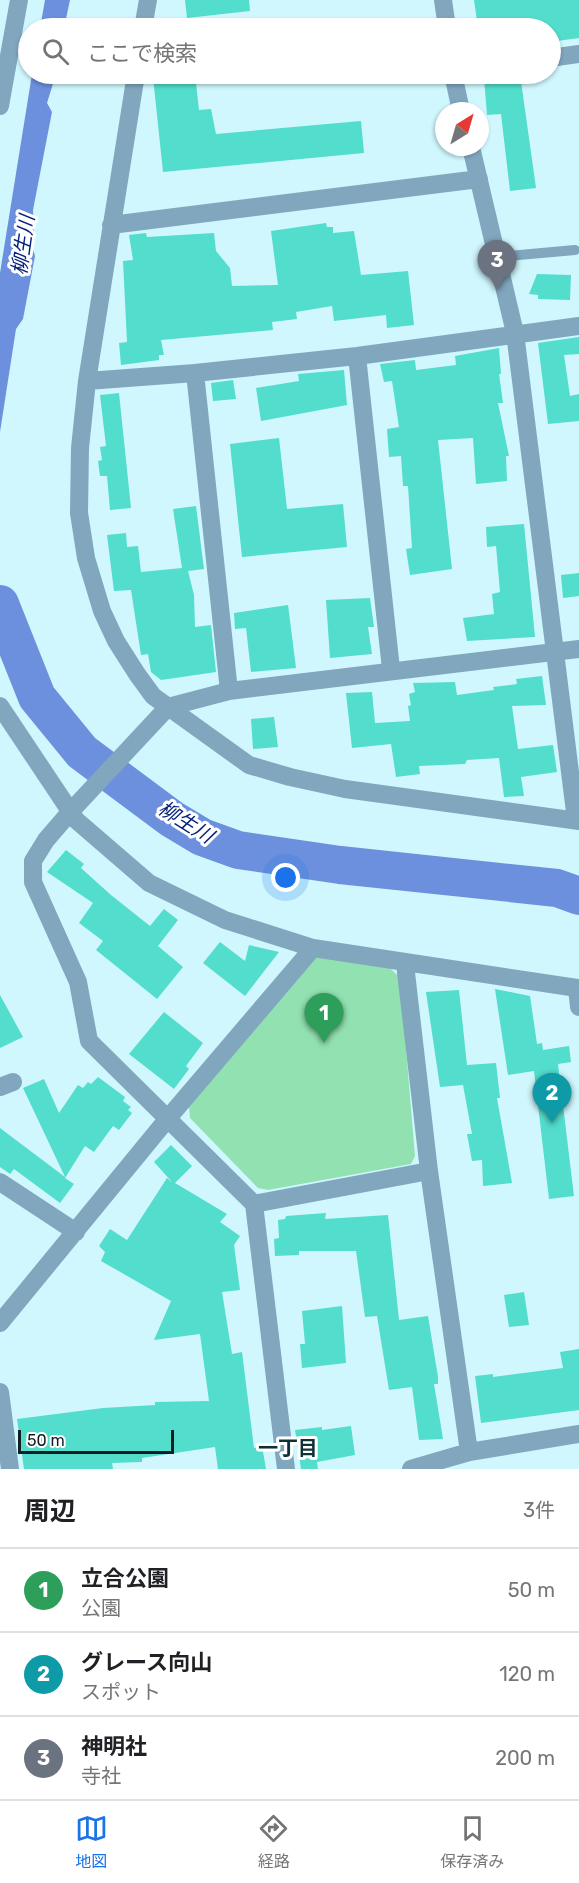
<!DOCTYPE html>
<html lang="ja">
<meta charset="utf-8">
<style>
body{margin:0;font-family:Rubik,"Noto Sans JP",sans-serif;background:#f6f6f6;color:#202124}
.compass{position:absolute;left:435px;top:102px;width:54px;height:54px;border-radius:50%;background:#fff;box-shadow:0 2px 4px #0004;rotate:37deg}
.scale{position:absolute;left:18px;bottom:15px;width:156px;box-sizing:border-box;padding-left:6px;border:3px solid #111f22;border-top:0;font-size:16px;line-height:21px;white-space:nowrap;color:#111f22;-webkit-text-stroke:4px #fff;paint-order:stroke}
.you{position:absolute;left:286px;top:878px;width:21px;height:21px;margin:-15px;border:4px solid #fff;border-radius:50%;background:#1a73e8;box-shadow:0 0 0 9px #1a73e833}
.badge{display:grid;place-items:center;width:39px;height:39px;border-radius:50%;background:#1a73e8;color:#fff;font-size:20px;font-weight:700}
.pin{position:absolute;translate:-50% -50px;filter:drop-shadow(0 2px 3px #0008)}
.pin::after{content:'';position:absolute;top:32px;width:21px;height:18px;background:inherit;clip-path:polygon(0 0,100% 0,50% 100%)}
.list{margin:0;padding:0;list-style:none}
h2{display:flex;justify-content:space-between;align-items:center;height:78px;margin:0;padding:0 24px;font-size:26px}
h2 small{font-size:20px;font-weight:400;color:#757577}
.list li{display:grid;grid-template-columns:39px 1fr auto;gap:18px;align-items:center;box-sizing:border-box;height:84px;padding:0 24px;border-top:2px solid #e0e0e0}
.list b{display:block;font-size:22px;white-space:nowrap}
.list p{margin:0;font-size:20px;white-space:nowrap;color:#757577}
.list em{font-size:20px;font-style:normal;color:#757577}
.icon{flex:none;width:33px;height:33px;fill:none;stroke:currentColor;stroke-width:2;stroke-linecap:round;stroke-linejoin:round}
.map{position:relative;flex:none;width:579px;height:1469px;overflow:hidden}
.search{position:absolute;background:#fff;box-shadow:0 2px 4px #0004;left:18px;right:18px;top:18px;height:66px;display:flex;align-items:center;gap:15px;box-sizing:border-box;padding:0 21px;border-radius:33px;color:#757577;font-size:22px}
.sheet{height:330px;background:#fff}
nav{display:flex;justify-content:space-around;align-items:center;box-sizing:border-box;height:84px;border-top:2px solid #e0e0e0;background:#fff;font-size:16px;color:#757577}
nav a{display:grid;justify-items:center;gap:3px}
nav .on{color:#1a73e8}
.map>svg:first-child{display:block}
.green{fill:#92e2b1}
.water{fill:#6c90dd}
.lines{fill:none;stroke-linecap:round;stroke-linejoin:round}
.river{stroke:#6c90dd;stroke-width:38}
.building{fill:#52ddcc}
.lane{stroke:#81a7bf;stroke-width:10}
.street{stroke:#81a7bf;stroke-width:18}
.labels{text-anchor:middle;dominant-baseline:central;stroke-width:6;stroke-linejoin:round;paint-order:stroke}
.water-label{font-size:20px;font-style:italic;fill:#06237b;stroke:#fff}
.neighbourhood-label{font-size:20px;font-weight:bold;fill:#0d3137;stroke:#fff}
</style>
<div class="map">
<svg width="579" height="1469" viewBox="0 0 579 1469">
<rect width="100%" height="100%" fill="#d0f7fe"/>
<path class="green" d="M321,955L389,967L400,978L415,1156L411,1164L268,1190L258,1188L190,1118L189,1107L314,957Z"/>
<path class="water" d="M45,0H70L64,28H40Z
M32,74H56L47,103L52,112L33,210L34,232L31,243L35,256L23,319L16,329L0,432V273Z"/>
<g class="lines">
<path class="river" d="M0,604L37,697L82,752L172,819L202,837L238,850L340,865L557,888L579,896"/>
</g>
<path class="building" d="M185,0H249L250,11L187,18Z
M474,0H579V38L550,42V28H478Z
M195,74L199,110L211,109L216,134L361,121L364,153L163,172L153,77Z
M520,74L536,188L510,191L501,114L487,115L484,78Z
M326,223L327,227H333V233L354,231L361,275L408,271L414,325L387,328L386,315L334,321L332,306L296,312L297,319L272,322L273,330L161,340L164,355H159V360L121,365L119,343L127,342L123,261L133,260L129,235L146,233L147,237L214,233L216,251L230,268L232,286L278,285L271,231Z
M537,274L571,275L570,300L538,299V295L529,294Z
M579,337V354L564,355L570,396L579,394V421L548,424L538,343Z
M499,348L501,374H499L503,403H498L509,456H506L507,481L476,484L473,438L438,440L452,569L410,575L406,549L412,548L408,486H403L401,456L389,457L387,429L399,427L392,381L384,382L380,364L415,360L416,370L456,365L455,356Z
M344,370L347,405L261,421L256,388L299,381L298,374Z
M233,380L236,399L213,401L211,383Z
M119,393L131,508L110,510L107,476H100L98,461L102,460L100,447L106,446L100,395Z
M279,438L287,509L343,504L347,547L242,557L230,444Z
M196,506L204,569L188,571L194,595L195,627L211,625L216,672L161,680L151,672L148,654L141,655L131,590L114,591L107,535L126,533L127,547L138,546L141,572L182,568L173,509Z
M524,524L535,637L467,641L463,618L494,614L492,594L500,592L496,546L487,547L486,527Z
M579,573V596L563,598L561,575Z
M370,598L374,627H368L372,654L330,658L326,600Z
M288,605L296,668L251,672L246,628L235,629L234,613Z
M542,676L546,705L512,706L518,749L553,745L557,772L521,777L524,796L504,797L499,758L467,760L465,764L419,766L420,774L396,777L391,744L352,748L346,693L372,692L375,723L410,721L408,706L411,705L409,694L415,692L413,683L455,682L457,695L494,690L493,687L517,684L516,679Z
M274,717L278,747L253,749L251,719Z
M66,850L84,864L81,868L111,895L150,926L164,909L178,920L158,946L183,967L157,999L96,950L103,941L79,923L93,903L47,872Z
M220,942L245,961L249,945L279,952L245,996L203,963Z
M495,989L530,996L537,1044L542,1043L543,1050L569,1046L571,1062L558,1064L574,1196L549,1199L534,1071L508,1075Z
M459,990L467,1065L496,1063L500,1098H497L512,1183L483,1186L482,1160L472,1161L467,1134H472L463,1085L440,1087L426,992Z
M0,995L23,1037L0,1048Z
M164,1012L203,1043L186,1066L189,1069L174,1089L129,1054Z
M98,1077L125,1097L123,1101L131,1107L128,1110L132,1113L119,1130L113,1126L94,1152L85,1146L65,1178L74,1184L60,1203L14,1169L10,1174L0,1167V1128L65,1177L23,1088L44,1079L59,1113L78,1085L83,1088L88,1082L91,1084Z
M171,1145L192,1166L175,1183L227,1214L220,1222L240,1236L234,1245L240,1290L222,1292L232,1354L242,1352L254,1448L262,1446L266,1469H218L215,1447L142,1458V1462L112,1463L113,1469H24L17,1419L103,1408L155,1405V1402L209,1401L200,1334L154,1340L171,1301L101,1261L105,1252L99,1246L110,1229L127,1240L167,1178L172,1182L154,1162Z
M326,1213L325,1219L388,1215L399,1320L428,1316L438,1377V1384H434L443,1439L419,1440L412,1387L389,1390L377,1316L365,1317L356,1251H299V1255L275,1256L274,1239L279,1238L278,1220L285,1219L286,1216Z
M524,1292L529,1325L509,1327L504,1295Z
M342,1306L346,1363L302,1368L300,1344H305L302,1311Z
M579,1349V1410L481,1423L475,1376L493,1374V1377L563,1368L560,1352Z
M351,1426L355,1455L317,1462L318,1469H301L295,1430L322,1427V1430Z"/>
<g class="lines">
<path class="lane" d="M498,257L575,250"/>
<path class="street" d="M443,0L447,28
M143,28L148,0
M550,58L579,54
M136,74L87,381L80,448L79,513L86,558L102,611L116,641L137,674L153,696L249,765L290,777L345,789L579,821
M453,74L461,111
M0,106L19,0
M471,147L515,333L576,820
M111,225L479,179
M357,356L391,669
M195,373L229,691
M87,381L195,373L357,356L579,326
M0,706L76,820L149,883L225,920L313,948L577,988L579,1007
M405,964L429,1171L469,1452
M0,1087L13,1082
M0,1182L76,1232
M254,1204L429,1171
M0,1323L169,1117L313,948
M0,1392L10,1469
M286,1469L254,1204L89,1041L78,982L33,882V861L46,840L71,811L168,707L229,691L579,649
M411,1469L469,1452L579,1434"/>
</g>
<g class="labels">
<g class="water-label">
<text transform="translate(23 245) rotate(-82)">柳生川</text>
<text transform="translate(186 822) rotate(32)">柳生川</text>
</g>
<g class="neighbourhood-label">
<text x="288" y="1448">一丁目</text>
</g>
</g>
</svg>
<svg class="compass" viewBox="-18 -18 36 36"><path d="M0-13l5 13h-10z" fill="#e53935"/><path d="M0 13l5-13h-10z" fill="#757577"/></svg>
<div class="scale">50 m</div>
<div class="you"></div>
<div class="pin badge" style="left:324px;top:1043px;background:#2e9e5b">1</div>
<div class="pin badge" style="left:552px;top:1123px;background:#0f9aa8">2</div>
<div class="pin badge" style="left:497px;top:290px;background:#6b7280">3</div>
<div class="search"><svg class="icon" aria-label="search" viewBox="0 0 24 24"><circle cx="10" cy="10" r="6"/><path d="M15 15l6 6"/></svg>ここで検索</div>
</div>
<section class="sheet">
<h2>周辺<small>3件</small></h2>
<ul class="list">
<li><span class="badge" style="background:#2e9e5b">1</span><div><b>立合公園</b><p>公園</p></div><em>50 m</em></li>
<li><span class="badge" style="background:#0f9aa8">2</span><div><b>グレース向山</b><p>スポット</p></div><em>120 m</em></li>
<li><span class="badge" style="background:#6b7280">3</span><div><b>神明社</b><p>寺社</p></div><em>200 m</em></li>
</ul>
</section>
<nav>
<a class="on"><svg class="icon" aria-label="map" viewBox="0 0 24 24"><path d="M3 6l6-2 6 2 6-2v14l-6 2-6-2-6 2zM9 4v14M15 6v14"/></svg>地図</a>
<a><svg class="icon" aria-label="directions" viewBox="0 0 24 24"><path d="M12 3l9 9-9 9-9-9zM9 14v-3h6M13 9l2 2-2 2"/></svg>経路</a>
<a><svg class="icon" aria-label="saved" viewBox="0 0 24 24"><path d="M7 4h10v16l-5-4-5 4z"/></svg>保存済み</a>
</nav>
